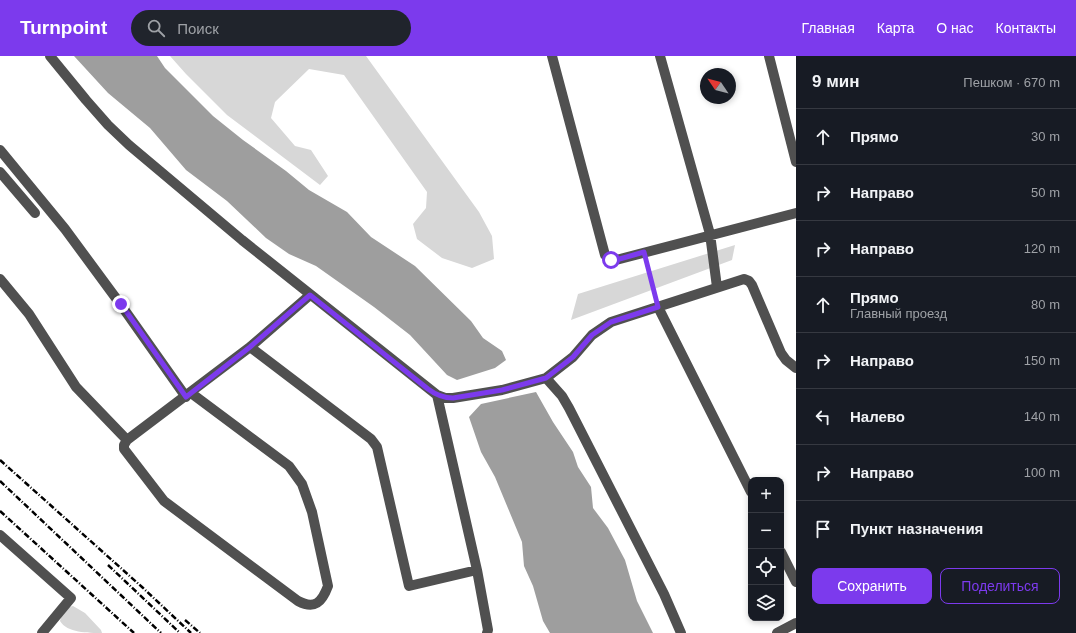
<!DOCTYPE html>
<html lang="ru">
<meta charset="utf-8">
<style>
body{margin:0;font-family:Helvetica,sans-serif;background:#20242c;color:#f1f3f6}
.controls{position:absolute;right:12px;bottom:12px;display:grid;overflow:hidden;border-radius:8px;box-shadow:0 2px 6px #0003}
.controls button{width:36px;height:36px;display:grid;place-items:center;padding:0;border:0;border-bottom:1px solid #363941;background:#171b24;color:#f1f3f6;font:20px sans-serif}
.compass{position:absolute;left:700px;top:12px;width:36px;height:36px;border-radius:50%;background:#171b24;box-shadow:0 2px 6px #0003;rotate:305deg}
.stop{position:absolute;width:12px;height:12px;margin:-9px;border:3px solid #7c3aed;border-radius:50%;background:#fff}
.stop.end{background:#7c3aed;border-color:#fff;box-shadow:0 1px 4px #0008}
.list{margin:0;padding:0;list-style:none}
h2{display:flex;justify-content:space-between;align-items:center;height:52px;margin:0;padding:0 16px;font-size:17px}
h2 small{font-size:13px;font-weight:400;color:#9ea1a6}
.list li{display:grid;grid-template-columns:26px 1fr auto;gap:12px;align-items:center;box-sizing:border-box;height:56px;padding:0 16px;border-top:1px solid #363941}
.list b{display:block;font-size:15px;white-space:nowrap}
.list p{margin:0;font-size:13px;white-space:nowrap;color:#9ea1a6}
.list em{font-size:13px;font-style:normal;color:#9ea1a6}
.actions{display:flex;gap:8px;padding:12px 16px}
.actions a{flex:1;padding:9px 0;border:1px solid #7c3aed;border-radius:8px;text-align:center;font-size:14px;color:#7c3aed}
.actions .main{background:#7c3aed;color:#fff}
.icon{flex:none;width:22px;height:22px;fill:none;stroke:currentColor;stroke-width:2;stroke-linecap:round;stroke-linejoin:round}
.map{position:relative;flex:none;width:796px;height:577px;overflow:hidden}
header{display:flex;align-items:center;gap:24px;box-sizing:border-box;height:56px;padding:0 20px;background:#7c3aed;color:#fff}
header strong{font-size:19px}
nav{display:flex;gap:22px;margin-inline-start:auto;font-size:14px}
.search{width:280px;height:36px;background:#20242c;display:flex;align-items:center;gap:10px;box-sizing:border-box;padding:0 14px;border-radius:22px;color:#9ea1a6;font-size:15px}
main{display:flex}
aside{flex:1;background:#171b24}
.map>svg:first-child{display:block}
.green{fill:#d7d7d7}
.water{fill:#9e9e9e}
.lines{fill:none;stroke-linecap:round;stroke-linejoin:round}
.path{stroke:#727272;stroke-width:1.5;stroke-dasharray:1 2;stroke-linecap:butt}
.minor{stroke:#505050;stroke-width:10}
.rail{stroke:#000;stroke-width:2.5;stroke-dasharray:6 2 1 2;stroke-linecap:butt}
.route{stroke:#7c3aed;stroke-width:5}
</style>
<header>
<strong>Turnpoint</strong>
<div class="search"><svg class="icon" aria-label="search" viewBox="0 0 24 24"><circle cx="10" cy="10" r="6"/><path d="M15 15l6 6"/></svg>Поиск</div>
<nav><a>Главная</a><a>Карта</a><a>О нас</a><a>Контакты</a></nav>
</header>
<main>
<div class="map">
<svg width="796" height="577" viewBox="0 0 796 577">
<rect width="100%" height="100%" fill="#fff"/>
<path class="green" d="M170,0H366L479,156L492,180L494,203L472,212L442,202L417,183L413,168L426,152L427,136L344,19L309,13L275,46L271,62L295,90L311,94L328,120L320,129L227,59L186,18Z
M735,189L732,204L571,264L578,238Z
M73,550L85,557L101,574L102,577C88,577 67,577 60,565L61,561L69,551Z"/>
<path class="water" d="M74,0H157L165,12L213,60L243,84L286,115L309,134L347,156L371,181L415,210L471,265L483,282L502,295L506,304L495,312L457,324L447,319L410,279L374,251L316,210L289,198L266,182L227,145L186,114L150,72L108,37Z
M536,336L553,366L573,396L578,411L591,431L593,452L608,472L625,504L637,545L653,577H550L543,565L533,530L524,510L522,486L495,421L481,396L469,361L481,348Z"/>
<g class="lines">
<path class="path" d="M647,205L656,242"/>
<path class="minor" d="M50,0L86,44L108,69L129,89L242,184L437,339L445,342H453L502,334L546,322L573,301L592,279L611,266L744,223L749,225L752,229L781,297L786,304L796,312
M552,0L605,199L611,204H616L796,157
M660,0L710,178L717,231
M769,0L796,106
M0,94L65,173L121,249L186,341
M0,116L35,157
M0,223L29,258L76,331L127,384
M658,251L751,436
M250,291L371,383L377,391L409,530L477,514
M546,322L562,340L569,352L664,538L681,577
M191,337L289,410L302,428L312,456L328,530C322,546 315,554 298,545L164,445L124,393V389L127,384L250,291L310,239
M437,339L477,514L488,574L487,577
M0,479L71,542L42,577
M781,496L796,526
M777,577L796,567"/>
<path class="rail" d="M0,404L142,531L191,577
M0,425L161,577
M0,455L134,577
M108,509L180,577
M185,564L200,577"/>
</g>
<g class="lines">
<path class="route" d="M121,248L186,341L250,291L310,239L428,333C436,339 443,342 453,342L502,334L546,322L573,301L592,279L611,266L658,251L644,196L616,204H611"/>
</g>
</svg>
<div class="controls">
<button>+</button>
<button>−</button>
<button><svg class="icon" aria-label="locate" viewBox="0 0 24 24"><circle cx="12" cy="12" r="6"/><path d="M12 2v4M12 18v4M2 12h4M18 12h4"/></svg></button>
<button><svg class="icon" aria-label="layers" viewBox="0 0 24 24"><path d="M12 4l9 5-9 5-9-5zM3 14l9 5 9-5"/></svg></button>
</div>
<svg class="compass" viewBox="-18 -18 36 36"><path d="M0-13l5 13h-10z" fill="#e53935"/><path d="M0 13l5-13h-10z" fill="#9ea1a6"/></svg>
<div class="stop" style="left:611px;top:204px"></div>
<div class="stop end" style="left:121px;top:248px"></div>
</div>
<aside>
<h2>9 мин<small>Пешком · 670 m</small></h2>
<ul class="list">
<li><svg class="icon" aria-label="ahead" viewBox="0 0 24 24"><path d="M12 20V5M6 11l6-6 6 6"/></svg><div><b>Прямо</b></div><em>30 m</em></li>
<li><svg class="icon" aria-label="right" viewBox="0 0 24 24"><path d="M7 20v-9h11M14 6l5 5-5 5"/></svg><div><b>Направо</b></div><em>50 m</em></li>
<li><svg class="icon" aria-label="right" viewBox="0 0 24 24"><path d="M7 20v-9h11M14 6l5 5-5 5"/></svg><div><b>Направо</b></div><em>120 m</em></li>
<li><svg class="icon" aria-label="ahead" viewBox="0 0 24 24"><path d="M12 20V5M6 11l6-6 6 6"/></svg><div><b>Прямо</b><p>Главный проезд</p></div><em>80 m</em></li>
<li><svg class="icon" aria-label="right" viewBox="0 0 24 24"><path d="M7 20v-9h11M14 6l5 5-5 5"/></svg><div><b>Направо</b></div><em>150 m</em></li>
<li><svg class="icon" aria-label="left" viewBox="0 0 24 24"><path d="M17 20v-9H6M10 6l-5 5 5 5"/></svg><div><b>Налево</b></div><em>140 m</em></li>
<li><svg class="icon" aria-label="right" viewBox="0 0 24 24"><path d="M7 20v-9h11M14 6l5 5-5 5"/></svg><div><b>Направо</b></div><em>100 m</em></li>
<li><svg class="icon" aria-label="arrive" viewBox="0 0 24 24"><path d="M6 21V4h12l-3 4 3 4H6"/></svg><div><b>Пункт назначения</b></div></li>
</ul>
<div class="actions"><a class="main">Сохранить</a><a>Поделиться</a></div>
</aside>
</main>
